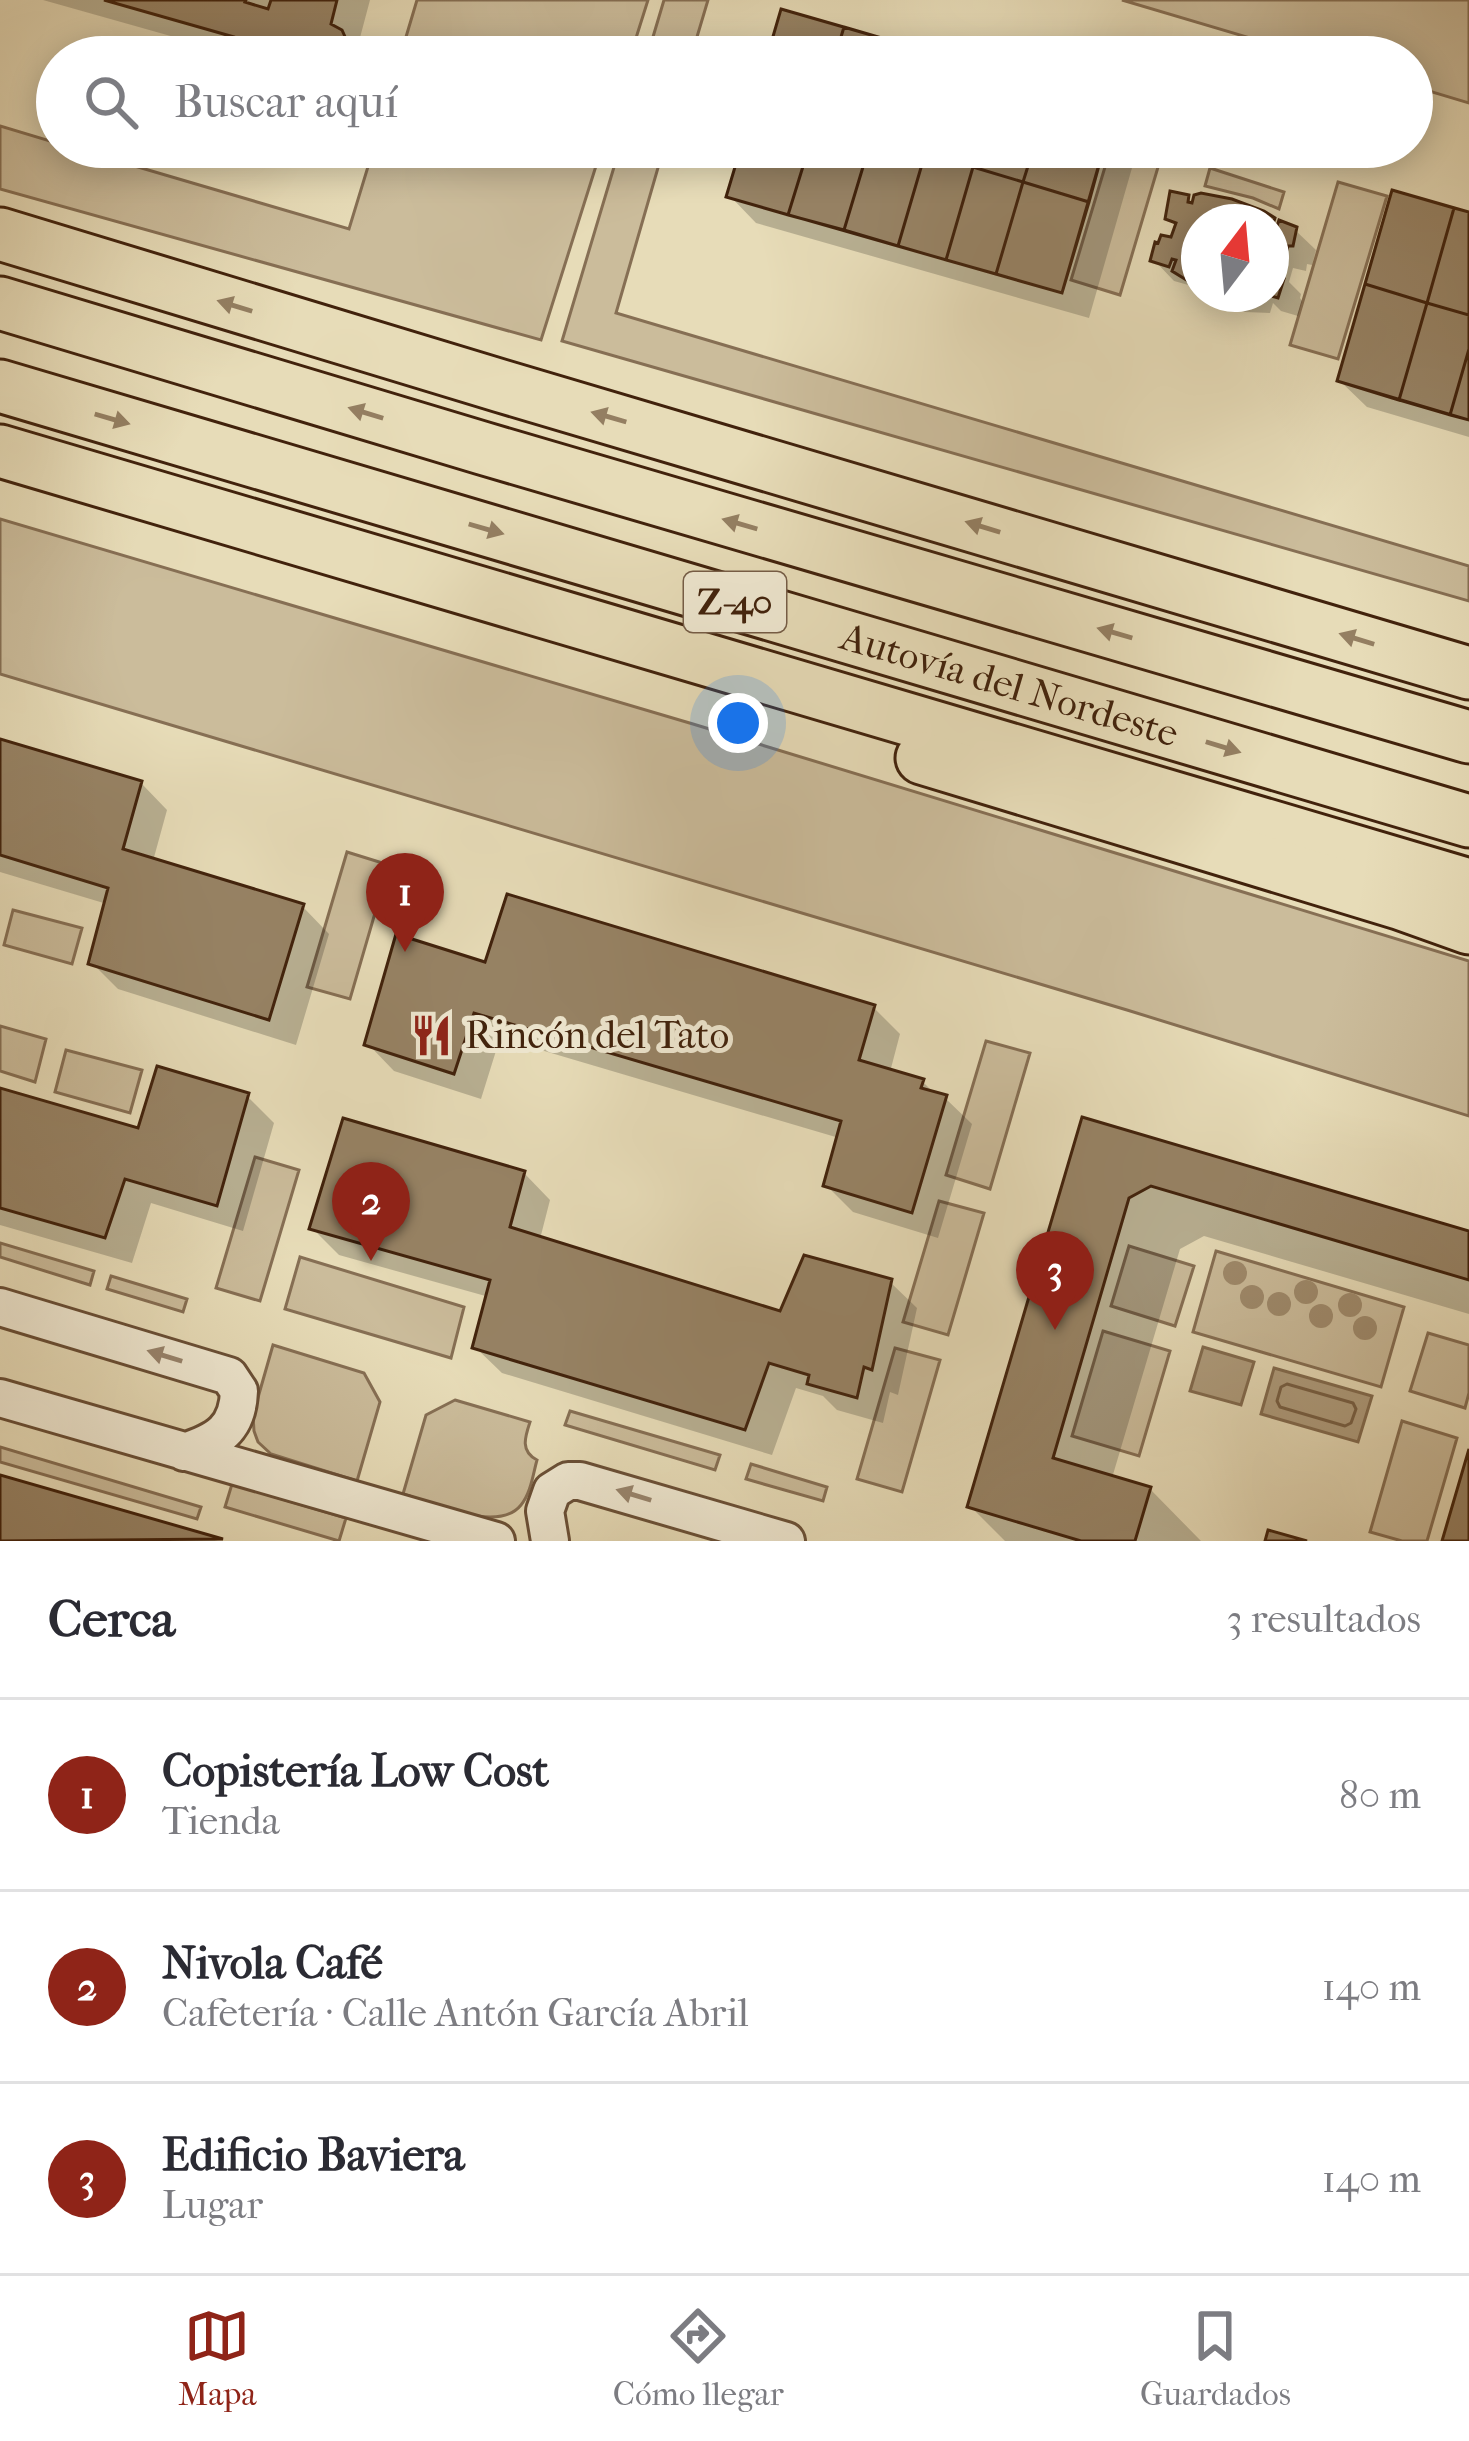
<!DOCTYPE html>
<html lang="es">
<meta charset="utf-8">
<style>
body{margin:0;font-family:"IM FELL French Canon",serif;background:#f2f2f3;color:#2b2b33}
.compass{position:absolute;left:1181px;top:204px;width:108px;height:108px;border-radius:50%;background:#fff;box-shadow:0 6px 30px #0003;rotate:16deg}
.you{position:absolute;left:738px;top:723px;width:42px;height:42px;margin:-30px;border:9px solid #fff;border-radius:50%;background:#1a73e8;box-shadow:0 0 0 18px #1a73e833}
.badge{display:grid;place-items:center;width:78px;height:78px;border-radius:50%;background:#8f2418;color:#fff;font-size:39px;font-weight:700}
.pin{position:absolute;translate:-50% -99px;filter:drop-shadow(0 3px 6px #0008)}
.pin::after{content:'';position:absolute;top:63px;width:42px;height:36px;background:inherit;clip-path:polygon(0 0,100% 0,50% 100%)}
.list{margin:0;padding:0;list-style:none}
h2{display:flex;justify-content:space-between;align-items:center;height:156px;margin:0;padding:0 48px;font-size:51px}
h2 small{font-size:39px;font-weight:400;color:#7c7c81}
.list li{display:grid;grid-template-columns:78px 1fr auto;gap:36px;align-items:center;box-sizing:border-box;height:192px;padding:0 48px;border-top:3px solid #e1e1e2}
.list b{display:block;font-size:45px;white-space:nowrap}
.list p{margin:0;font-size:39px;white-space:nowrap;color:#7c7c81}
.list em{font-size:39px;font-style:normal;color:#7c7c81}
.icon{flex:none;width:66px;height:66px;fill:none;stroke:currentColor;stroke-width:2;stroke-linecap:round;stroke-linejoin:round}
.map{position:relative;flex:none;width:1469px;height:1541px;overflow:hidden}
.search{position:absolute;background:#fff;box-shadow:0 6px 30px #0003;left:36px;right:36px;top:36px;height:132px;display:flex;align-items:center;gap:30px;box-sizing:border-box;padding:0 42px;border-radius:66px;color:#7c7c81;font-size:45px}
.sheet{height:732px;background:#fff}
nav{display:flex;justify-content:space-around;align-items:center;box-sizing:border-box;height:168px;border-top:3px solid #e1e1e2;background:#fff;font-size:33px;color:#7c7c81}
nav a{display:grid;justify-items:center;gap:6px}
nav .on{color:#8f2418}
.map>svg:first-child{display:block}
.green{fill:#cbbc9b;stroke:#866f54;stroke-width:3}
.water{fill:#af9d7e;stroke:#836c50;stroke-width:3}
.shadow{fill:#0003}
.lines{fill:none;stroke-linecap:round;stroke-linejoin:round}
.shore{stroke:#786045;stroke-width:3}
.building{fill:#978365;stroke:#41220c;stroke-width:3}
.minor-casing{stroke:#6a5037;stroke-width:42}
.highway-casing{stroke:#41220c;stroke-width:57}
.minor{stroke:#efe8d1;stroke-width:36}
.highway{stroke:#e7dcb8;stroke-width:51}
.tree{fill:#9f8b6d}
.oneway{fill:#947f62}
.oneway2{fill:#98856e}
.labels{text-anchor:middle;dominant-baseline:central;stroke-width:10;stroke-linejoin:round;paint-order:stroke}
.shield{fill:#efe8d1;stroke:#755d47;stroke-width:3}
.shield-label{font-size:36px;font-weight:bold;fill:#41220c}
.street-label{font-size:39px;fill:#41220c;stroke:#efe8d1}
.poi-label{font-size:39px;fill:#41220c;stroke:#efe8d1;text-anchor:start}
</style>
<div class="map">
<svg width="1469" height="1541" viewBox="0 0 1469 1541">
<rect width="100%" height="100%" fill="#e7dcb8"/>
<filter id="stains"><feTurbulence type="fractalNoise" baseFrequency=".00167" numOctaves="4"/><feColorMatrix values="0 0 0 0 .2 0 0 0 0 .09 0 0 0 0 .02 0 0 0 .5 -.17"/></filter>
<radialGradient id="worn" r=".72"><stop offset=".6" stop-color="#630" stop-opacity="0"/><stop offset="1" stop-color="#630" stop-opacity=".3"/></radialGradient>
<path class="green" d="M417,0H648L630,57H400Z
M664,0H708L691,57H647Z
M1122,0H1469V103L1412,86V57H1314Z
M0,126L57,143V147H70L349,229L374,147H602L541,340L0,189Z
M620,147H664L616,313L1469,566V601L562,341Z
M1111,147H1164L1120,295L1071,280Z
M1210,168L1284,192L1279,209L1253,198L1205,186Z
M1338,182L1387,196L1338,359L1290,345Z
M0,519L693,724L1469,961V1116L1127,1010L0,674Z
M347,852L389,865L350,999L307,987Z
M13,910L82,928L72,964L4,945Z
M0,1026L46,1039L35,1082L0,1071Z
M986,1041L1030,1053L990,1189L946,1175Z
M66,1050L142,1070L130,1113L55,1092Z
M255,1157L299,1170L260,1301L216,1288Z
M939,1201L984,1213L948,1335L903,1322Z
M0,1243L94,1271L90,1285L0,1257Z
M1129,1246L1194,1266L1175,1326L1111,1306Z
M1216,1251L1404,1307L1381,1387L1193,1332Z
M300,1257L464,1307L451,1358L285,1309Z
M111,1276L187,1299L183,1312L107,1289Z
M1103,1331L1170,1351L1139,1456L1072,1436Z
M1428,1333L1469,1345V1393L1465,1408L1410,1391Z
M273,1345L364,1373L380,1402L357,1481L271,1454L258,1442L254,1431L253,1415Z
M895,1348L940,1360L902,1492L857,1479Z
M455,1400L530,1422C525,1437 520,1451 537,1460C533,1474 531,1493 521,1505C498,1534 433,1503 403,1494L426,1415Z
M570,1411L720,1455L715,1470L565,1425Z
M1402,1421L1457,1438L1427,1541H1402L1370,1532Z
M0,1447L201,1507L197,1519L0,1462Z
M751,1464L827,1487L823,1501L746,1479Z
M232,1484L346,1518L339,1541L225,1507Z"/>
<path class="water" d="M1203,1347L1254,1362L1241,1405L1190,1391Z
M1274,1368L1372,1396L1358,1442L1261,1414Z"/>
<path class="shadow" d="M43,0H370L357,49L365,57H245Z
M744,147H1138L1089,318L756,223L730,196Z
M1188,198L1195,205L1273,220L1280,227L1295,230L1316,250L1312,265L1307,264L1306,271L1293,268L1289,282L1301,294L1300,298L1302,301L1298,316L1281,311L1273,303L1270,313L1245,312L1201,294H1271V222H1199V293L1192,286L1174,281L1154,260L1173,241L1178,228L1168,218Z
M1469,216V437L1367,407L1340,381Z
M0,742L141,783L167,810L153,861L303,907L329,934L296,1045L118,989L92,963L107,904L0,872Z
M487,965L874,1008L900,1034L890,1072L922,1081L936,1095L945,1098L972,1124L938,1238L853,1212L827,1186L839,1138L500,1038L481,1099L394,1071L368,1044Z
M0,1091L140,1132L247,1096L274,1123L243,1231L151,1203L132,1263L0,1225Z
M1084,1121L1469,1234V1314L1204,1236L1180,1249L1112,1478L1150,1489L1201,1541H1005L970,1506Z
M524,1173L550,1200L540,1239L782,1315L890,1282L917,1308L898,1395L890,1392L883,1423L837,1410L823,1396L796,1388L772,1455L502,1373L475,1347L489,1297L339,1255L312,1228Z
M0,1478L218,1541H0Z"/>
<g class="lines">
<path class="shore" d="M1287,1384L1353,1403L1356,1409L1351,1423L1345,1426L1280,1407L1277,1401L1281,1387Z"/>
</g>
<path class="building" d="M104,0H246L245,2L268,9L271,0H337L331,24L342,30L350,48L348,57H275L254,52L246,53L236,47L234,37Z
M781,9L844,27L835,57H767Z
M781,9L899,43L949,57H767Z
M844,27L899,43L895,57H835Z
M899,43L949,57H895Z
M741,147H809L788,215L726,197Z
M741,147H1104L1062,293L726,197Z
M809,147H869L844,230L788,215Z
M869,147H902L925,154L898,246L844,230Z
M927,147H979L973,167L925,154Z
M979,147H1034L1023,182L973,167Z
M1034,147H1104L1089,202L1023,182Z
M925,154L973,167L946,260L898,246Z
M973,167L1023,182L996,274L946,260Z
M1023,182L1089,202L1062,293L996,274Z
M1392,190L1454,208L1427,303L1365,284Z
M1392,190L1469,212V420L1337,381Z
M1170,191L1189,195L1188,202L1192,203L1194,195L1201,193L1232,199L1264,211L1275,218L1272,227L1276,229L1279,220L1297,227L1293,246H1288L1286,253L1273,250L1271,258V222H1199V285L1188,281L1172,271L1176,260L1172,259L1169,267L1150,261L1155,242L1158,243L1161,235L1171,237L1176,223L1165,219Z
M1454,208L1469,212V315L1427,303Z
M1271,267L1282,271L1280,279H1284L1278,298L1264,294H1271Z
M1365,284L1427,303L1399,400L1337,381Z
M1427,303L1469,315V349L1450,415L1399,400Z
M1469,349V420L1450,415Z
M0,739L142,781L123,849L304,904L269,1020L88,964L108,888L0,855Z
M507,894L875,1005L859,1060L924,1079L921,1088L947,1095L912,1213L823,1186L841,1121L474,1013L454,1074L364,1045L396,934L485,962Z
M157,1066L249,1093L217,1206L125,1179L105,1238L0,1208V1088L138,1128Z
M1082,1117L1469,1231V1280L1151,1186L1129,1198L1053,1458L1151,1487L1135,1541H1081L967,1507Z
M343,1118L525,1171L510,1227L780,1311L804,1255L892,1279L872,1370L864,1367L857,1398L807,1384L809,1375L769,1363L745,1430L472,1348L490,1280L309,1229Z
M1469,1449V1541H1442Z
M0,1475L223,1539L0,1541Z
M1268,1530L1307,1541H1265Z"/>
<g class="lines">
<defs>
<path id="minor" d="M0,1307L229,1376L239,1391C238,1429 218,1441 184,1452
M0,1398L496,1541
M550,1541L545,1511L552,1491L568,1481H580L786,1541"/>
<g id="highway">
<path d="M0,234L501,386L1469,673"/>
<path d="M0,303L482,448L1469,737"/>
<path id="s1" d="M0,386L1469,821"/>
<path d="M0,451L1469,885"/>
<path d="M922,758L1399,903L1469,928"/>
</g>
</defs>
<use href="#minor" class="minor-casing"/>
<use href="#highway" class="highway-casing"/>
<use href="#minor" class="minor"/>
<use href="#highway" class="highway"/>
</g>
<g class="tree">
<circle cx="1235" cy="1273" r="12"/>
<circle cx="1306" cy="1292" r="12"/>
<circle cx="1252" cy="1297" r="12"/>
<circle cx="1279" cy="1304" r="12"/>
<circle cx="1350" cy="1305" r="12"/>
<circle cx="1321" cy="1316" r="12"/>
<circle cx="1365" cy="1328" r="12"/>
</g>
<defs><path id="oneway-solid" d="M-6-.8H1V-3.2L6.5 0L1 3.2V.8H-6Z" transform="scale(3)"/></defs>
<g class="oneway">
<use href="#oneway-solid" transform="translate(235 306) rotate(-163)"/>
<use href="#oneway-solid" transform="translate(366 413) rotate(-163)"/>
<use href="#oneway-solid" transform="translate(609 417) rotate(-164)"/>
<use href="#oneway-solid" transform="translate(112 419) rotate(16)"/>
<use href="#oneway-solid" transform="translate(740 524) rotate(-164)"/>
<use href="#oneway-solid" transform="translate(983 527) rotate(-163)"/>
<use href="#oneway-solid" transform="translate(486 529) rotate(16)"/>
<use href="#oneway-solid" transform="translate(1115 633) rotate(-164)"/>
<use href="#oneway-solid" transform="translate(1357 639) rotate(-163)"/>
<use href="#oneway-solid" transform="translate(1223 747) rotate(17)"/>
</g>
<g class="oneway2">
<use href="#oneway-solid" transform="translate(165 1356) rotate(-163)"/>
<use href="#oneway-solid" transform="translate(634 1495) rotate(-163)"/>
</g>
<defs>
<symbol id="restaurant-bare" viewBox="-9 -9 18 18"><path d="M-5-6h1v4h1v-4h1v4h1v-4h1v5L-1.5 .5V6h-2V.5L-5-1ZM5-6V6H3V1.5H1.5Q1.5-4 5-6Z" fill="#8f2418" stroke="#efe8d1" stroke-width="2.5" paint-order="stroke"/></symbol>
</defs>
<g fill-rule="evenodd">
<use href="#restaurant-bare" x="402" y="1006" width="59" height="59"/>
</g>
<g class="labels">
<rect class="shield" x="684" y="572" width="102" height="60" rx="9"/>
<g class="shield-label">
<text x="735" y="602">Z-40</text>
</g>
<g class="street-label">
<text stroke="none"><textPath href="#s1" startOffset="1053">Autovía del Nordeste</textPath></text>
</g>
<g class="poi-label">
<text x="465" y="1035">Rincón del Tato</text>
</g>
</g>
<rect width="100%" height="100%" filter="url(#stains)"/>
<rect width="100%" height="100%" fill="url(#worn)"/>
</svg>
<svg class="compass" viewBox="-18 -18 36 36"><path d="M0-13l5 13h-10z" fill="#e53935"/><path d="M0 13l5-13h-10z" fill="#7c7c81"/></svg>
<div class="you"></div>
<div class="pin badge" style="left:405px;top:952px">1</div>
<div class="pin badge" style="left:371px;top:1261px">2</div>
<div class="pin badge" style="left:1055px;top:1330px">3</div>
<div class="search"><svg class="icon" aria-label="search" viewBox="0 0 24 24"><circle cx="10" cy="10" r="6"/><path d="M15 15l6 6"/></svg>Buscar aquí</div>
</div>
<section class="sheet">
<h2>Cerca<small>3 resultados</small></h2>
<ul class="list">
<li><span class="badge">1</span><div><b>Copistería Low Cost</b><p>Tienda</p></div><em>80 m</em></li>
<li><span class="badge">2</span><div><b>Nivola Café</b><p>Cafetería · Calle Antón García Abril</p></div><em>140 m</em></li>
<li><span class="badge">3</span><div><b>Edificio Baviera</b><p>Lugar</p></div><em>140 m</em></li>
</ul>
</section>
<nav>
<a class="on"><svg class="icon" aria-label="map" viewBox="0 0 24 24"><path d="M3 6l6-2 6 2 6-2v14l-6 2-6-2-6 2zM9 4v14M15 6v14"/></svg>Mapa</a>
<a><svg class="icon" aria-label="directions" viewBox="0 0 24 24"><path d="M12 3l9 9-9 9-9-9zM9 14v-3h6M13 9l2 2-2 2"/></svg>Cómo llegar</a>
<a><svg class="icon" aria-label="saved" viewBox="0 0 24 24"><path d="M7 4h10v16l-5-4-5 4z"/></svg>Guardados</a>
</nav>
